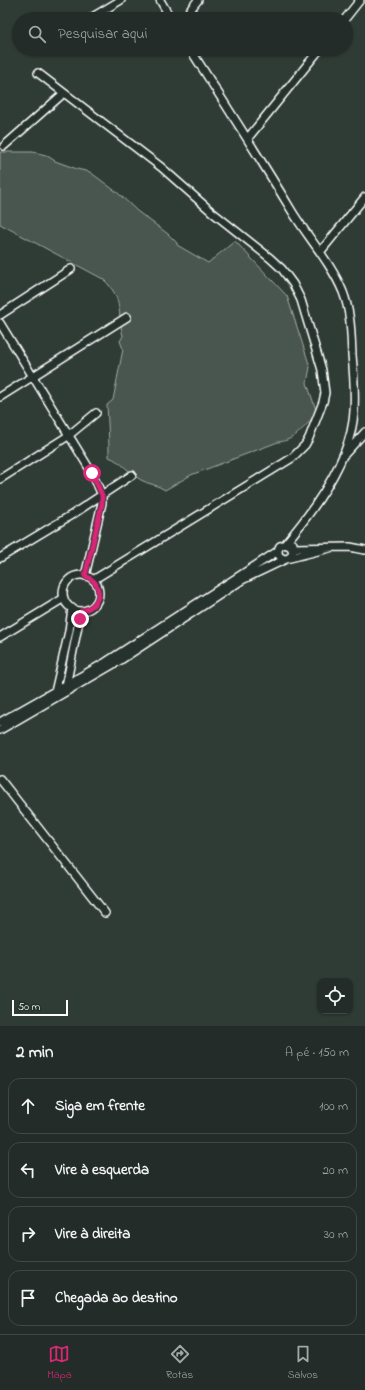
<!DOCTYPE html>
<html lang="pt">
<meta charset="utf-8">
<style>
body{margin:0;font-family:"Indie Flower",sans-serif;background:#2f3834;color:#f1f3f6}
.controls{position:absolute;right:12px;bottom:12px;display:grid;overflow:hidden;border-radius:8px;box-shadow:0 1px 3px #0004}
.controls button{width:36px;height:36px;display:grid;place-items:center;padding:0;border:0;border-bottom:1px solid #404845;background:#232c28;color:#f1f3f6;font:20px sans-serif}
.scale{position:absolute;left:12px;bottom:10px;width:56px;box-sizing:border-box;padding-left:4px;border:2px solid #fff;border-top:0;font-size:11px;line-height:14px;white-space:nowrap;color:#fff;-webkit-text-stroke:3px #26332d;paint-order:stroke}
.stop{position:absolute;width:12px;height:12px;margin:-9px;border:3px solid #db2777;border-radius:50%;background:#fff}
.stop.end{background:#db2777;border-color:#fff;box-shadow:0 1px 4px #0008}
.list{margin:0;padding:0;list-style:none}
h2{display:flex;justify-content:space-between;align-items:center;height:52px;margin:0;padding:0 16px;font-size:17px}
h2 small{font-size:13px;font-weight:400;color:#a3a7a8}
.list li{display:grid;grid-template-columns:26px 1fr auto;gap:12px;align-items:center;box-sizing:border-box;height:56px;margin:0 8px 8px;padding:0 8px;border:1px solid #404845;border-radius:12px}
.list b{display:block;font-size:15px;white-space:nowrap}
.list em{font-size:13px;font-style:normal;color:#a3a7a8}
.icon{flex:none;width:22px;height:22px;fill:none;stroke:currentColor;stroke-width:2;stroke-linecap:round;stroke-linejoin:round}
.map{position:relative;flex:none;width:365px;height:1026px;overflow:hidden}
.search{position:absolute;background:#232c28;box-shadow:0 1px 3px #0004;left:12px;right:12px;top:12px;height:44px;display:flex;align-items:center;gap:10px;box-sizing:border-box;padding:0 14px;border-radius:22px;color:#a3a7a8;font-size:15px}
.sheet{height:308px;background:#232c28}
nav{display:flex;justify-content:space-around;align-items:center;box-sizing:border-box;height:56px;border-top:1px solid #404845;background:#232c28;font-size:11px;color:#a3a7a8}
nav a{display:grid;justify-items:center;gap:2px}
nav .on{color:#db2777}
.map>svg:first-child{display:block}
.green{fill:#4a544f;stroke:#a4aaa7}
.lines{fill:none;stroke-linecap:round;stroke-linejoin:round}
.minor-casing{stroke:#fff;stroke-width:10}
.minor{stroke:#26332d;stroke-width:7}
.route{stroke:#db2777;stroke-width:5}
</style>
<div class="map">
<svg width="365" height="1026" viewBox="0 0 365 1026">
<rect width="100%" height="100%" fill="#2f3b35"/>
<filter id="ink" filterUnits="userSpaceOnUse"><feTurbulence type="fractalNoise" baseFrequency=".025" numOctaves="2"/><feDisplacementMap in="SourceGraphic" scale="8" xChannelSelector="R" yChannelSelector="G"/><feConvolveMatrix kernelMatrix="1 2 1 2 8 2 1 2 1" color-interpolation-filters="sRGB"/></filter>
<g filter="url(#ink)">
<path class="green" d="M0,152H33L46,155L55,161L77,169L90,172L118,193L137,211L168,234L177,243V245L208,263L235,241L287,296L310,367L307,383L317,413C306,425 295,441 278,442L191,475L165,490C158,485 148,484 141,480C129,473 122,462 109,457C109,439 108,422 107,405L113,400L123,349L120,341L123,336C117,313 124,298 103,279L0,224Z"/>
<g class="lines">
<defs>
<path id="minor" d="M160,0L171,19
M89,19L121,0
M183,19L198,0
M345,19L360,0
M190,49C224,102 258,155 290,208C307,237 330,261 343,292C351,313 351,333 352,355C354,376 356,400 353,421C347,465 313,511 285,544
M38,73L161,167L212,212L270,258L282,269L293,284L301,300L322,370L325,393L323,402L309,438L305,445L292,458L93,580
M248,138L320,49
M4,146L64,93
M321,251L365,197
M0,315L71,269
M0,323L92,473L102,495V503L85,576
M0,397L127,317
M345,454L365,432
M0,479L68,436L96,413
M293,544L292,548L350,547L365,550
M290,557L293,552L291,547L286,544L280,546C276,552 278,558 286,559L330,548
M0,558L73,514L132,475
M63 593a18 18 0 1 1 36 0a18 18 0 1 1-36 0Z
M0,637L64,598
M66,686L81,611
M55,692L69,631L72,608
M0,722L106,662L278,551
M0,730L119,661L242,580L286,559
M0,779L105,913"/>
</defs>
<use href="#minor" class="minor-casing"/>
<use href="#minor" class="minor"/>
</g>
</g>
<g class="lines" filter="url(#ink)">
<path class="route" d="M80,619L81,611C102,607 105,583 85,576L102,504V495L92,473"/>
</g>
</svg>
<div class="controls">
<button><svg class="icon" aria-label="locate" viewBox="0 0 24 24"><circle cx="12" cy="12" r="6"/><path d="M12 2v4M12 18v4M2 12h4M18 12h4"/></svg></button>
</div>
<div class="scale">50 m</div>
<div class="stop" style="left:92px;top:473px"></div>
<div class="stop end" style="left:80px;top:619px"></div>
<div class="search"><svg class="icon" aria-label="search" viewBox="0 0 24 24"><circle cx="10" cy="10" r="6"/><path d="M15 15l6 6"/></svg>Pesquisar aqui</div>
</div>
<section class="sheet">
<h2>2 min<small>A pé · 150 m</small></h2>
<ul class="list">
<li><svg class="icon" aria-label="ahead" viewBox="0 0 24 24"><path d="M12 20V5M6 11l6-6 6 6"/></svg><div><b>Siga em frente</b></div><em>100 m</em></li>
<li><svg class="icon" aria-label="left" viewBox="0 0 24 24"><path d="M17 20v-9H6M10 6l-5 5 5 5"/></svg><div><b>Vire à esquerda</b></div><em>20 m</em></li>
<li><svg class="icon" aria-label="right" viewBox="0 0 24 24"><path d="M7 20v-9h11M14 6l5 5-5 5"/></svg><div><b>Vire à direita</b></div><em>30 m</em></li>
<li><svg class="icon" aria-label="arrive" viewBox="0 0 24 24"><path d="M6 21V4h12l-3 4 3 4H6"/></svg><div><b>Chegada ao destino</b></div></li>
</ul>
</section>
<nav>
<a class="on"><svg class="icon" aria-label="map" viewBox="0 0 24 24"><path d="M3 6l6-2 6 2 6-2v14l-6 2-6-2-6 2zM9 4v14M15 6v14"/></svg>Mapa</a>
<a><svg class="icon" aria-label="directions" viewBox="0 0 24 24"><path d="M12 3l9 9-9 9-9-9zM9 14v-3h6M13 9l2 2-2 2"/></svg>Rotas</a>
<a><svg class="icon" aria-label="saved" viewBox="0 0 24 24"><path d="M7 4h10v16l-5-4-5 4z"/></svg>Salvos</a>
</nav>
